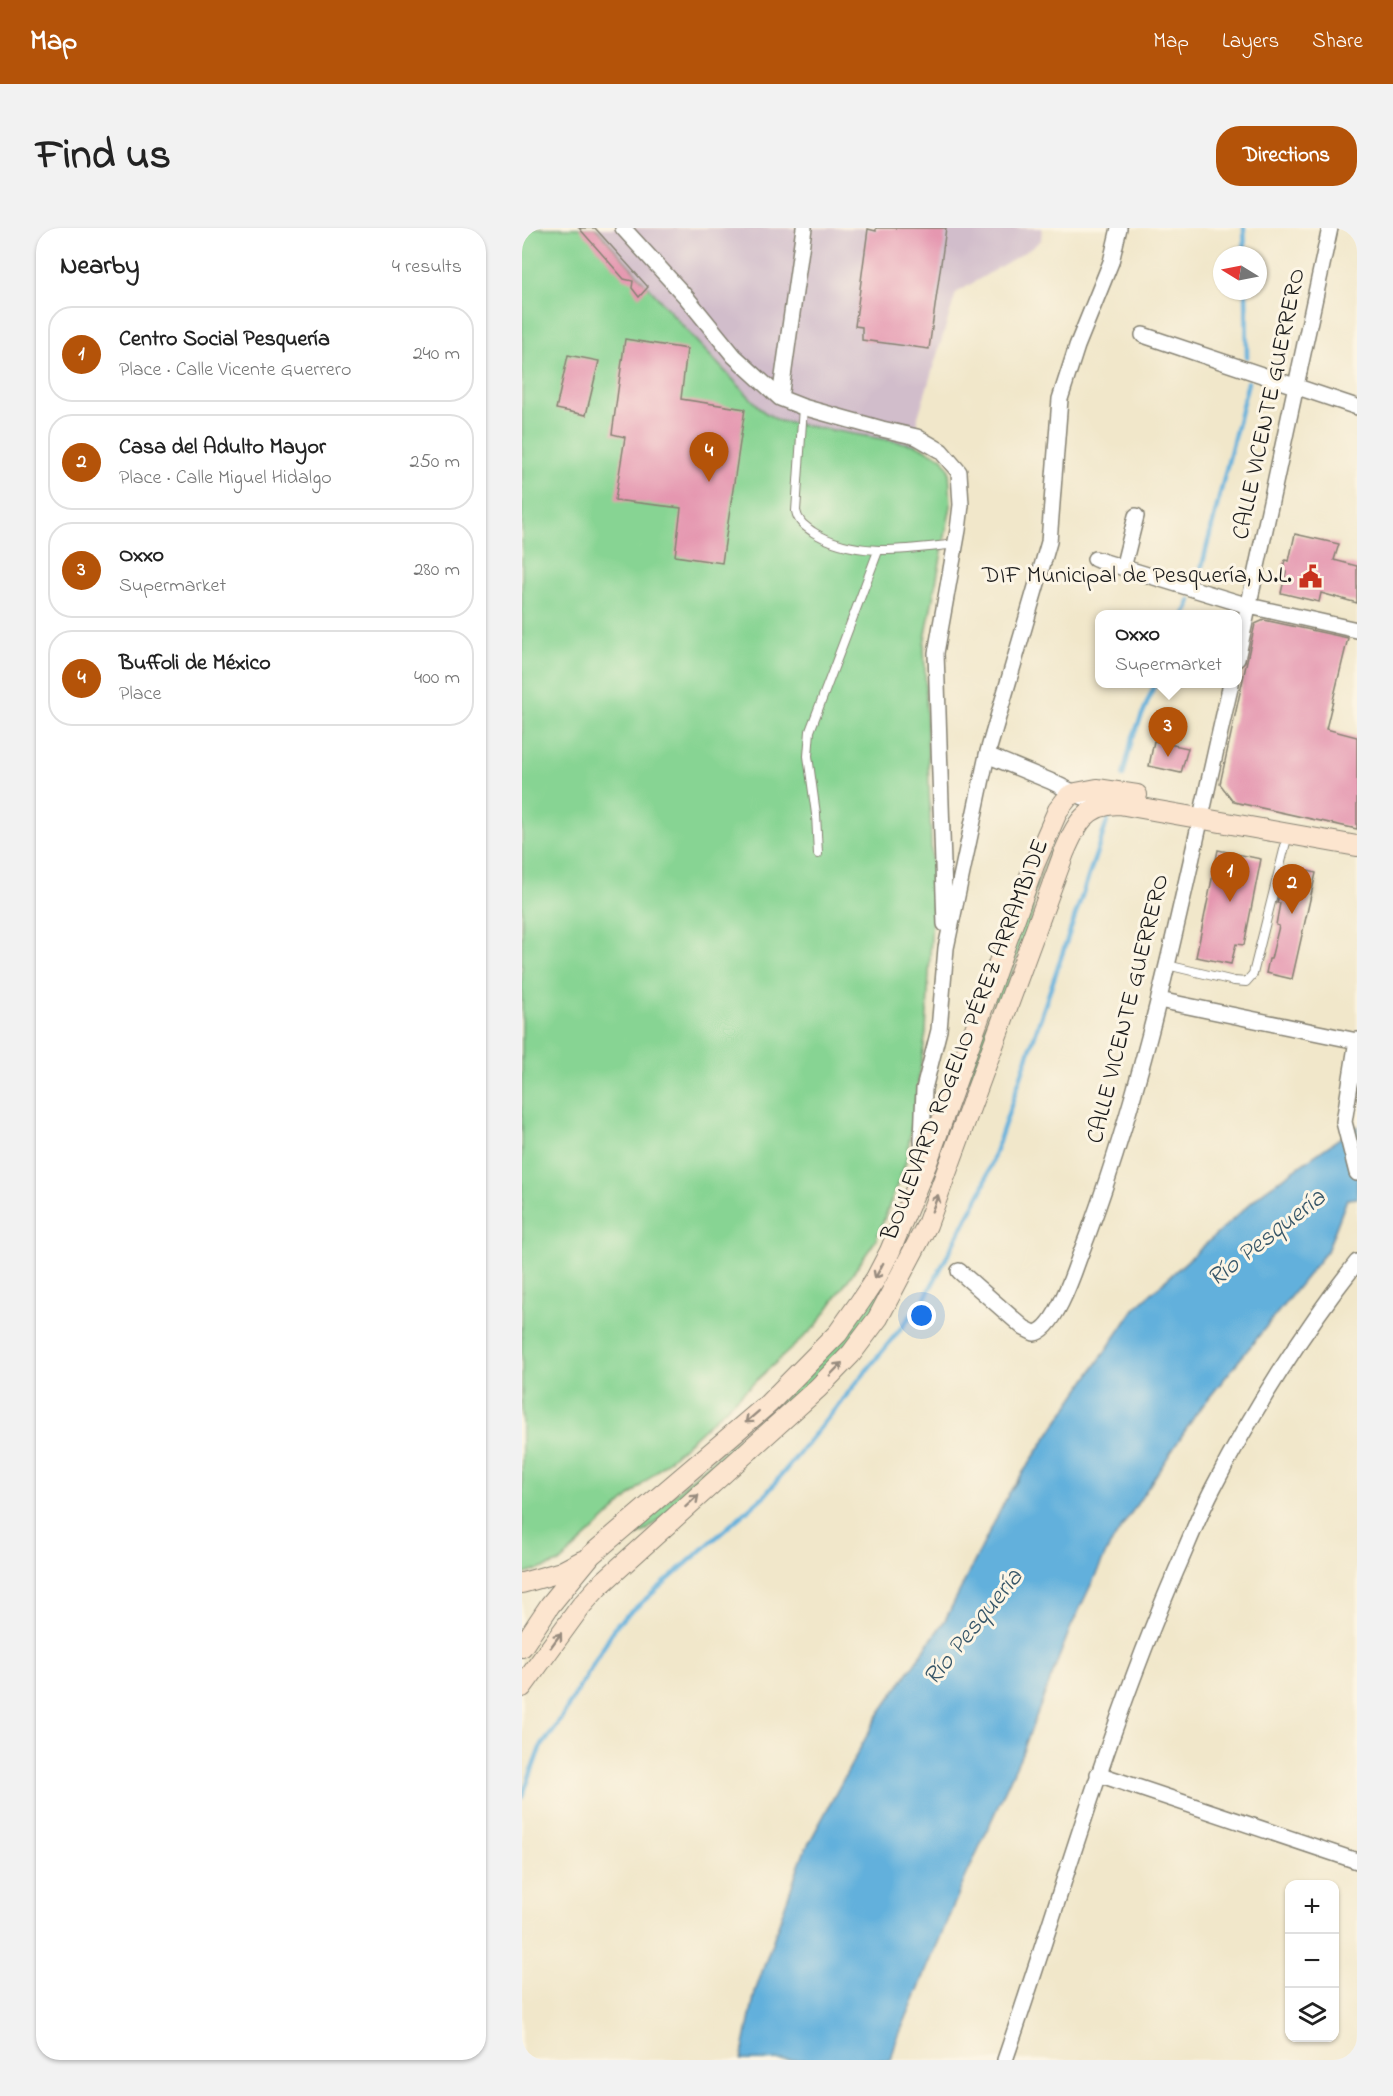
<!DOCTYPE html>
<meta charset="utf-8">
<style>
body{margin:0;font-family:"Indie Flower",sans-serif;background:#f2f2f2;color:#222}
.controls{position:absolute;right:18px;bottom:18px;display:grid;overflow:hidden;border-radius:12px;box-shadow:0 2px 4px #0004}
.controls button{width:54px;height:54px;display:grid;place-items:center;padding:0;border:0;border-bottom:2px solid #e0e0e0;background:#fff;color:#222;font:30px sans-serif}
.compass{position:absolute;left:691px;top:18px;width:54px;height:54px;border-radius:50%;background:#fff;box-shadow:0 2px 4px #0004;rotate:280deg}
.you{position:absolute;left:400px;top:1088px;width:21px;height:21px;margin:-15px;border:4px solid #fff;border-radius:50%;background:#1a73e8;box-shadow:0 0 0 9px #1a73e833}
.badge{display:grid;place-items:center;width:39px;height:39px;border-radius:50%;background:#b45309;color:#fff;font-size:20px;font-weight:700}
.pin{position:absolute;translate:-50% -50px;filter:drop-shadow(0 2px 3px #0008)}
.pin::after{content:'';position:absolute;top:32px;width:21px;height:18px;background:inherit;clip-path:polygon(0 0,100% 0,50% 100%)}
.popup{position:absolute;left:573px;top:382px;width:147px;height:78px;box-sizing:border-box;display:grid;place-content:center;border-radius:12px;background:#fff;filter:drop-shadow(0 2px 4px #0005);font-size:20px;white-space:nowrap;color:#767676}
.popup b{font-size:22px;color:#222}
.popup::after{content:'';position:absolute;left:50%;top:100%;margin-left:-12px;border:12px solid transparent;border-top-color:#fff}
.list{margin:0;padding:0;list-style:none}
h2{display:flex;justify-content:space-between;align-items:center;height:78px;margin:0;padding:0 24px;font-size:26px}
h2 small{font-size:20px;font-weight:400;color:#767676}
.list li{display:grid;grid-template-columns:39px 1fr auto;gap:18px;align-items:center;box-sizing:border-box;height:96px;margin:0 12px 12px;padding:0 12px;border:2px solid #e0e0e0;border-radius:24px}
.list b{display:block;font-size:22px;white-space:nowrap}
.list p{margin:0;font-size:20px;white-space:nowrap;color:#767676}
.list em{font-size:20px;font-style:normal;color:#767676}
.icon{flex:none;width:33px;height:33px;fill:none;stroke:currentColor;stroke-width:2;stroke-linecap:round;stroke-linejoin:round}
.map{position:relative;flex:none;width:835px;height:1832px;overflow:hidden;border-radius:24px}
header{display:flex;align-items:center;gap:36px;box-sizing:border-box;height:84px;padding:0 30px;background:#b45309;color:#fff}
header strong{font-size:28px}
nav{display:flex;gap:33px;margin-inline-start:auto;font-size:21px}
.intro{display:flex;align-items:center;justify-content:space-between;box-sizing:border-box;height:144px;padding:0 36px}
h1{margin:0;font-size:42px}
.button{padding:15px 27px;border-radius:24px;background:#b45309;color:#fff;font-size:21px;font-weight:700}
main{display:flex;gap:36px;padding:0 36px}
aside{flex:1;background:#fff;border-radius:24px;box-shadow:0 2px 4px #0004}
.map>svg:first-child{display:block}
.industrial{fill:#d1bdcb}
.green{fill:#87d493;stroke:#527858;stroke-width:1.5}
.water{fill:#62b0dc;stroke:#3f667c;stroke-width:1.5}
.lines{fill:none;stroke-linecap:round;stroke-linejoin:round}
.stream{stroke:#62b0dc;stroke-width:4.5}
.building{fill:#e597b0}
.lane-casing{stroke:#868273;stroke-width:10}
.street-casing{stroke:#868273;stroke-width:18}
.secondary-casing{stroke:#868273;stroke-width:22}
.lane{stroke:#fff;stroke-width:8}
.street{stroke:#fff;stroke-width:15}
.secondary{stroke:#fce5cf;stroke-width:20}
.oneway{stroke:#978b7e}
.labels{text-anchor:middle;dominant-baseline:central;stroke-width:6;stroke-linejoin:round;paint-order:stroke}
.street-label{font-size:24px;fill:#1c1c1c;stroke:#fcf5e5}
.poi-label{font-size:24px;fill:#1c1c1c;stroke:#fcf5e5;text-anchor:end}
.water-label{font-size:26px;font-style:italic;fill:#385769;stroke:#fcf5e5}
</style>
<header>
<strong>Map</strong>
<nav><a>Map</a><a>Layers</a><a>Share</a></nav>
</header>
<div class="intro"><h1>Find us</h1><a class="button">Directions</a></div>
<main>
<aside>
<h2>Nearby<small>4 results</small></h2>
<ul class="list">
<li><span class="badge">1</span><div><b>Centro Social Pesquería</b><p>Place · Calle Vicente Guerrero</p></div><em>240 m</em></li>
<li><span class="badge">2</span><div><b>Casa del Adulto Mayor</b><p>Place · Calle Miguel Hidalgo</p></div><em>250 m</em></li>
<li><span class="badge">3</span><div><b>Oxxo</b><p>Supermarket</p></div><em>280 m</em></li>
<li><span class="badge">4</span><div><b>Buffoli de México</b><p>Place</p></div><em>400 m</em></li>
</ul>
</aside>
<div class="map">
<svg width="835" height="1832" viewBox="0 0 835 1832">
<rect width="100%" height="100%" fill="#fcf5e5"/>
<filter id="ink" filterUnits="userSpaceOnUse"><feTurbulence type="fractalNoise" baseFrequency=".0167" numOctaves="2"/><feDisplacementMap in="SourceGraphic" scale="12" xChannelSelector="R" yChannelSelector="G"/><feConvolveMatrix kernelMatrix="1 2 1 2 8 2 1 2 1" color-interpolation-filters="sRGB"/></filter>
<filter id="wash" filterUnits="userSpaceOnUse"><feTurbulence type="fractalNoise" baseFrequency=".008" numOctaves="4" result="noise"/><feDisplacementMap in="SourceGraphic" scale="24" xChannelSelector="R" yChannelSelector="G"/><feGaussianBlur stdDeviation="1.35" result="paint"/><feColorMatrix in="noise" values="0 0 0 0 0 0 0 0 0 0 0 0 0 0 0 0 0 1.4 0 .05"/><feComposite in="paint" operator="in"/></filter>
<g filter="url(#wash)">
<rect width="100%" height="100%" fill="#f1e7ca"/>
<path class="industrial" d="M0,0H520L519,12L511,19L434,65L396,189L395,217L429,278L402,416L406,519Z"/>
<path class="green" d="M0,0H74L176,115L242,184L257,193L395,217L421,230L427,241L429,278L402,416L411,670L404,804L384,934L354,1012L294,1098L125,1252L37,1335L0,1347Z
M532,613L512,665L510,689L453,844L440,864L510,666Z
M395,983L370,1041L365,1064L334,1109L297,1150L223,1216L124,1303L102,1313L58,1355L102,1311L287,1147Z"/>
<path class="water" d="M835,898V970L825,971L805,1023L674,1186L587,1319L548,1401L500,1525L442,1653L374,1814L369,1832H219L233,1764L281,1626L355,1489L423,1392L487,1265L612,1081L742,963Z"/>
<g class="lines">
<path class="stream" d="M722,0L723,27
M724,63L725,129
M676,354L726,154
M663,386L669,372
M601,548L610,511L633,456
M0,1569L18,1520L32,1502L95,1396L244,1266L402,1072L461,960L589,582"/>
</g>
<g id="blocks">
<path class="building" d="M57,0H73L126,59L117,69L110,60L111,53L102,51Z
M354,0H424L407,121L340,112V99L333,98L346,1L354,3Z
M103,111L165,121L159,171L223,181L200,335L153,328L159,280L93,272L103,209L90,206Z
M46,127L77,133L64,187L34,181Z
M773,306L817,316L812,332L835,338V375L799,365L797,374L759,365L764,344L760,343L763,332L767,333Z
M742,392L826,410L804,501L835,509V601L712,574L698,556L733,396Z
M632,513L666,520L659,545L627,538Z
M696,622L739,631L722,717L714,716L709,736L674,729Z
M779,641L794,645L770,751L744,745L747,731H749L757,698L754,697L758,675H755L759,659L774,662Z"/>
</g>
</g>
<g filter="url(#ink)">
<use href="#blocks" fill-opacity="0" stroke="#868273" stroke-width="1.5"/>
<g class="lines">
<defs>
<path id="lane" d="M281,179L274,283C276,294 283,298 291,304C334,331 387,321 434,316
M296,626L294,586L286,528L288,503L356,323
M645,737L712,753L724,754L731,746L766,606"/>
<path id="street" d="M101,0L164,69L212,128L258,170L281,179L360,201L395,209L419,223L437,244L439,277L436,302L414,425L423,696
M621,107L835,179
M258,170L282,0
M573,331L727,378L835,402
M601,340L614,288
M715,431L808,0
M465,527L528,553L561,569
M637,772L835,813
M835,812L822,894L835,945
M404,937L401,926L400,912L402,861L417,802L424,720L465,527L527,314L538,171L555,118L589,34L597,0
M437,1043L502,1100L512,1105C532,1103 551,1047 557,1030C629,845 664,648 709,456
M576,1546L835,1633
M483,1832C539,1669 585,1502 654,1343C666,1316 677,1287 691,1260C730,1184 782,1101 835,1034"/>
<path id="secondary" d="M0,1355L39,1344L60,1333
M0,1419L28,1377L69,1327L246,1176L316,1105L338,1074L354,1050L368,1023L404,937L512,637L536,582L547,568L554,565L575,561L615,567
M0,1459L59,1378L77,1358L296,1160L329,1126L356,1090L405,997L542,625C554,597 563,576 597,576L835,618"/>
</defs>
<use href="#lane" class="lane-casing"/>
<use href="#street" class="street-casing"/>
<use href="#secondary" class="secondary-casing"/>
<use href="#lane" class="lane"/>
<use href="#street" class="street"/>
<use href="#secondary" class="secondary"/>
</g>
<defs><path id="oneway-shaft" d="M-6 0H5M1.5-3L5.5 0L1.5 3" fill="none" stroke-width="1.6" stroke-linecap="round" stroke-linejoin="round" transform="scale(1.5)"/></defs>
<g class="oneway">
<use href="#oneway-shaft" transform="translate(413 975) rotate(-69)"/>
<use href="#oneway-shaft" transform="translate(357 1043) rotate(118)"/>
<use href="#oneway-shaft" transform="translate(314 1141) rotate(-46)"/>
<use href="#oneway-shaft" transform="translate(230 1189) rotate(139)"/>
<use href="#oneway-shaft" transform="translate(170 1273) rotate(-42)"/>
<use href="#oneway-shaft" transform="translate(34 1412) rotate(-54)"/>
</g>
</g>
<defs>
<symbol id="civic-bare" viewBox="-9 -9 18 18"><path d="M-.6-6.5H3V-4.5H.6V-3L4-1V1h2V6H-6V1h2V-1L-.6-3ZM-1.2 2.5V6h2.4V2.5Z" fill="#c8321e" stroke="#fcf5e5" stroke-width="2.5" paint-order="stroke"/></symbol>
</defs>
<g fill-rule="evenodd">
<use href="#civic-bare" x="772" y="332" width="33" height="33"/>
</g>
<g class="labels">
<g class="street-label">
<text transform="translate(748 176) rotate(-78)">CALLE VICENTE GUERRERO</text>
<text transform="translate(607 781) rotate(-76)">CALLE VICENTE GUERRERO</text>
<text transform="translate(444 812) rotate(-69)">BOULEVARD ROGELIO PÉREZ ARRAMBIDE</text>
</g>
<g class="poi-label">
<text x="770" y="348">DIF Municipal de Pesquería, N.L.</text>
</g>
<g class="water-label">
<text transform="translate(745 1011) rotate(-38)">Río Pesquería</text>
<text transform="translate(452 1400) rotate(-51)">Río Pesquería</text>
</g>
</g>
</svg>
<div class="controls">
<button>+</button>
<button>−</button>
<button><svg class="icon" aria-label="layers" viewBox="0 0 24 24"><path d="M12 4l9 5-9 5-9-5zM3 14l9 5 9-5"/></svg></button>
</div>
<svg class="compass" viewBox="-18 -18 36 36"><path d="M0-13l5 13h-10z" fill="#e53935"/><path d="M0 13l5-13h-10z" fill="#767676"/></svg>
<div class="you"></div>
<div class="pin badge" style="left:708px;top:674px">1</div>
<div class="pin badge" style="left:770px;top:686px">2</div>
<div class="pin badge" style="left:646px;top:529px">3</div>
<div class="popup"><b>Oxxo</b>Supermarket</div>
<div class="pin badge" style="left:187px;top:254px">4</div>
</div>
</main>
